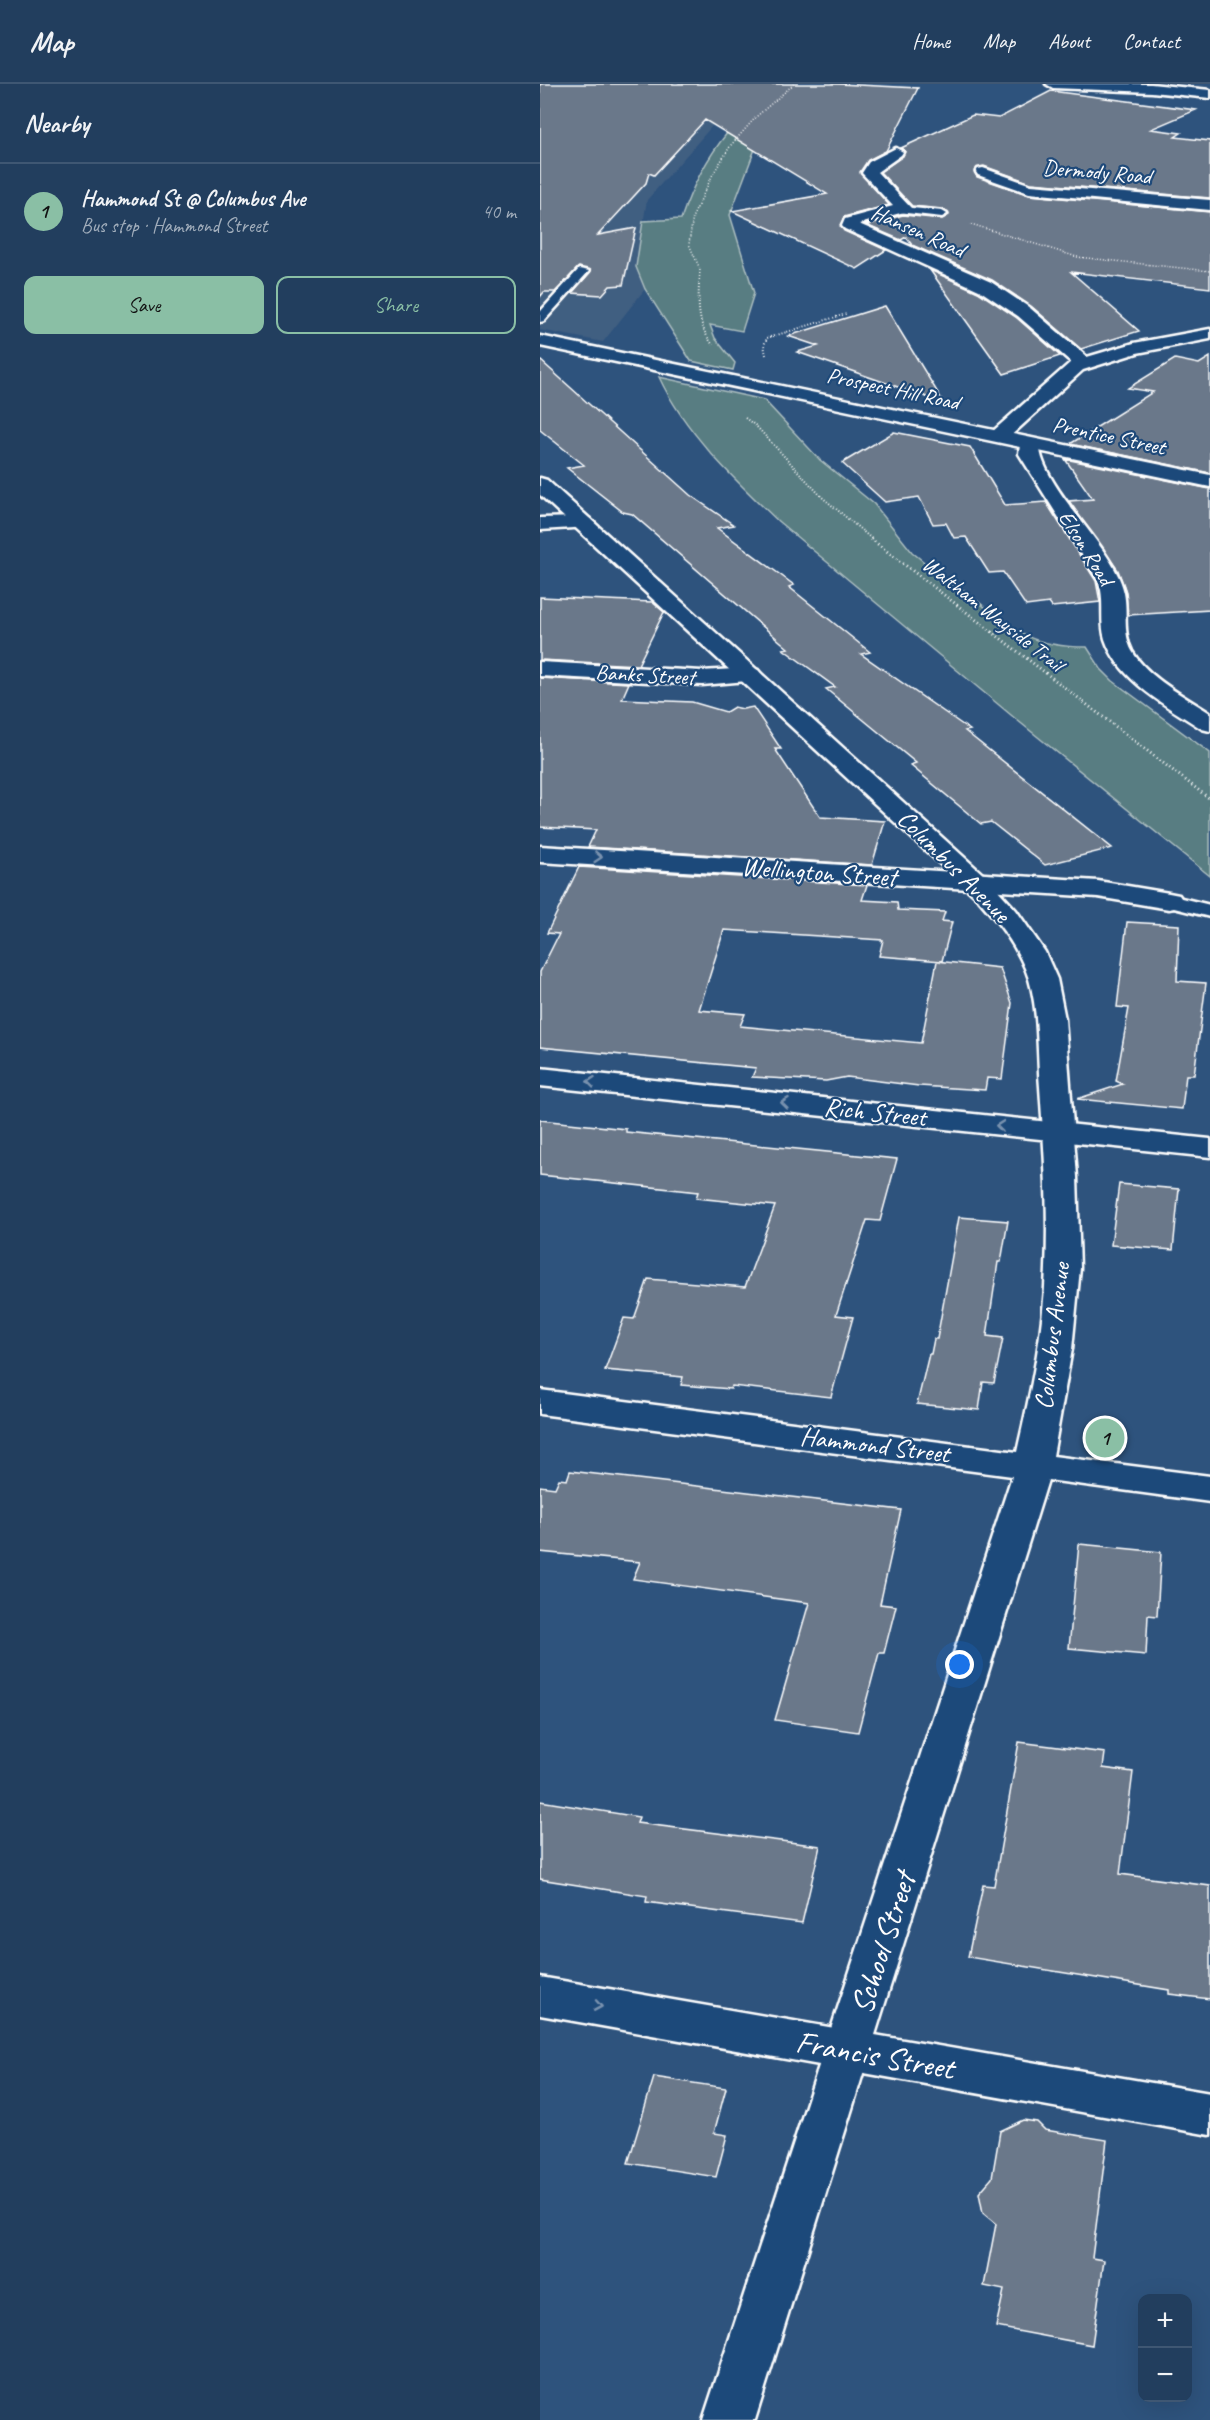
<!DOCTYPE html>
<meta charset="utf-8">
<style>
body{margin:0;font-family:Caveat,sans-serif;background:#2e4967;color:#f1f3f6}
.controls{position:absolute;right:18px;bottom:18px;display:grid;overflow:hidden;border-radius:12px;box-shadow:0 6px 24px #0002}
.controls button{width:54px;height:54px;display:grid;place-items:center;padding:0;border:0;border-bottom:2px solid #3f5773;background:#223e5e;color:#f1f3f6;font:30px sans-serif}
.you{position:absolute;left:420px;top:1581px;width:21px;height:21px;margin:-15px;border:4px solid #fff;border-radius:50%;background:#1a73e8;box-shadow:0 0 0 9px #1a73e833}
.badge{display:grid;place-items:center;width:39px;height:39px;border-radius:50%;background:#8abfa5;color:#111;font-size:20px;font-weight:700}
.pin{position:absolute;translate:-50% -50%;border:3px solid #fff;box-shadow:0 2px 6px #0006}
.list{margin:0;padding:0;list-style:none}
h2{display:flex;justify-content:space-between;align-items:center;height:78px;margin:0;padding:0 24px;font-size:26px}
h2 small{font-size:20px;font-weight:400;color:#a2aebc}
.list li{display:grid;grid-template-columns:39px 1fr auto;gap:18px;align-items:center;box-sizing:border-box;height:96px;padding:0 24px;border-top:2px solid #3f5773}
.list b{display:block;font-size:22px;white-space:nowrap}
.list p{margin:0;font-size:20px;white-space:nowrap;color:#a2aebc}
.list em{font-size:20px;font-style:normal;color:#a2aebc}
.actions{display:flex;gap:12px;padding:18px 24px}
.actions a{flex:1;padding:14px 0;border:2px solid #8abfa5;border-radius:12px;text-align:center;font-size:21px;color:#8abfa5}
.actions .main{background:#8abfa5;color:#111}
.map{position:relative;flex:none;width:670px;height:2336px;overflow:hidden}
header{display:flex;align-items:center;gap:36px;box-sizing:border-box;height:84px;padding:0 30px;background:#223e5e;border-bottom:2px solid #3f5773}
header strong{font-size:28px}
nav{display:flex;gap:33px;margin-inline-start:auto;font-size:21px}
main{display:flex}
aside{flex:1;background:#223e5e}
.map>svg:first-child{display:block}
.built{fill:#405e81}
.green{fill:#597d82;stroke:#acbec0;stroke-width:1.5}
.building{fill:#6b788a;stroke:#fff;stroke-width:1.5}
.lines{fill:none;stroke-linecap:round;stroke-linejoin:round}
.lane-casing{stroke:#fff;stroke-width:5}
.street-casing{stroke:#fff;stroke-width:5}
.secondary-casing{stroke:#fff;stroke-width:5}
.path-far2{stroke:#fff;stroke-width:1.5;stroke-dasharray:1 2;stroke-linecap:butt}
.path-far1{stroke:#fff;stroke-width:2;stroke-dasharray:1 2;stroke-linecap:butt}
.path{stroke:#fff;stroke-width:3;stroke-dasharray:1 3;stroke-linecap:butt}
.lane{fill:#1f4a7a;fill-rule:evenodd}
.street{fill:#1f4a7a;fill-rule:evenodd}
.secondary{fill:#1f4a7a;fill-rule:evenodd}
.oneway{stroke:#7992af}
.labels{text-anchor:middle;dominant-baseline:central;stroke-width:4.5;stroke-linejoin:round;paint-order:stroke}
.far-street-label{font-size:22px;fill:#fff;stroke:#1f4a7a}
.street-label{font-size:26px;fill:#fff;stroke:#1f4a7a}
.near-street-label{font-size:32px;fill:#fff;stroke:#1f4a7a}
</style>
<header>
<strong>Map</strong>
<nav><a>Home</a><a>Map</a><a>About</a><a>Contact</a></nav>
</header>
<main>
<aside>
<h2>Nearby<small></small></h2>
<ul class="list">
<li><span class="badge">1</span><div><b>Hammond St @ Columbus Ave</b><p>Bus stop · Hammond Street</p></div><em>40 m</em></li>
</ul>
<div class="actions"><a class="main">Save</a><a>Share</a></div>
</aside>
<div class="map">
<svg width="670" height="2336" viewBox="0 0 670 2336">
<rect width="100%" height="100%" fill="#2e537d"/>
<filter id="ink" filterUnits="userSpaceOnUse"><feTurbulence type="fractalNoise" baseFrequency=".0167" numOctaves="2"/><feDisplacementMap in="SourceGraphic" scale="12" xChannelSelector="R" yChannelSelector="G"/><feConvolveMatrix kernelMatrix="1 2 1 2 8 2 1 2 1" color-interpolation-filters="sRGB"/></filter>
<g filter="url(#ink)">
<path class="built" d="M0,0H209L107,116L96,183L105,205L63,258L0,246Z"/>
<path class="green" d="M188,48L215,65L190,131L214,209L202,247L170,241L175,254L195,279L193,286L151,277L105,205L96,183L103,137L141,135C152,102 166,75 188,48Z
M119,293L224,316L280,376L334,420L372,468L418,506H424C470,543 485,563 547,563L561,585L573,597L670,669V792L477,636L239,438C195,396 145,349 119,293Z"/>
<path class="building" d="M0,0H298L378,4L346,67L328,76L320,88L349,121L304,133L300,141L304,147L346,166L317,185L192,127L287,110L165,36L114,91L109,89L106,99L58,151L96,144L83,201L70,202L62,211L32,209L51,187L39,183L15,208H4L0,213Z
M511,7L656,26L611,45L641,49L635,53L670,57V114L491,99L444,82L434,87L437,93L489,111L670,128V204L531,188L599,247L541,265L491,222L452,196L372,161L366,153L361,156L326,141L363,131L402,135L409,131L402,125L372,122L340,88L363,72L365,67L361,64L433,31L459,34Z
M390,186L438,208L477,234L520,272L464,290Z
M345,222L404,319L257,268L278,262L248,252Z
M670,273V389L530,360L613,308L588,304L635,275L659,280Z
M0,276L150,411L194,441L177,444L254,501L249,503L330,568L321,570L430,646L425,647L572,764L505,781L451,738L441,740L370,681L376,679L286,605L295,603L243,565L248,564L92,430L83,428L27,384L44,381L0,346Z
M354,348L430,363L465,421L506,418L556,497L560,518L512,523L509,519L486,522L463,488L449,489L426,453L414,454L406,439L393,440L379,413L345,418L302,379Z
M525,375L670,405V526L588,531L586,508L578,486L529,417L553,415Z
M0,513L112,518L124,528L98,581L0,576Z
M0,594L89,599L82,615L152,618L186,628L194,623L203,625L213,623L241,665H235L280,733L345,737L332,781L48,763L56,746L0,743Z
M39,783L327,801L322,816L357,818L358,826L405,828L402,837L412,838L402,877L339,872L343,856L184,846L159,926L205,930L200,942L381,959L397,877L460,884L472,919L462,995L447,994L445,1006L379,1002L307,993L286,997L212,993L216,984L0,963V888L19,850L7,849Z
M587,838L639,841L637,897L666,899L654,991H646L642,1025L537,1015L583,1000L576,997L589,924L577,923Z
M0,1036L86,1045V1048L357,1075L340,1137L327,1136L296,1231L313,1233L291,1313L192,1302L191,1305L141,1301L143,1293L65,1286L84,1234L94,1235L108,1195L205,1203L235,1122L156,1114L158,1108L0,1091Z
M579,1100L639,1105L633,1166L571,1161Z
M419,1133L468,1137L461,1178H458L447,1252L463,1254L454,1299L443,1298L439,1326L377,1320L389,1270H391L394,1255H397Z
M30,1387L361,1426L340,1520L356,1522L344,1569H339L318,1648L235,1636L269,1519L93,1495L100,1478L0,1468V1402L15,1404L19,1395L27,1396Z
M539,1460L621,1468L617,1532L608,1531L606,1571L529,1564Z
M479,1658L565,1669L563,1684L593,1688L580,1790L670,1802V1915L629,1910V1906L428,1873L443,1801L454,1802Z
M0,1717L99,1733L97,1739L280,1762L262,1839L106,1818L107,1812L0,1795Z
M114,1993L186,2004L174,2049L187,2051L176,2093L88,2079Z
M483,2036L497,2038L505,2046L567,2056L552,2174L564,2176L552,2261L456,2243L464,2206L444,2202L456,2140L443,2129L439,2109L452,2094L460,2047Z"/>
<g class="lines">
<defs>
<path id="lane" d="M362,123L402,127L407,130L402,133L358,128V124Z
M39,185L49,187L4,237L0,238V228Z
M629,811L670,821V833L622,821L620,817Z"/>
<path id="street" d="M506,0H611L670,6V14L612,8L513,4Z
M356,64L363,68L361,71L337,88L371,124L368,127L319,140L451,198L490,224L547,273L594,259L670,245V255L597,269L543,286L466,356H452L449,352L452,348L531,278L478,232L439,206L305,145L302,142L305,135L353,122L322,89L329,78Z
M443,84L491,101L670,116V126L489,109L438,91L436,88L438,85Z
M490,354L500,360C497,388 548,443 564,468C572,480 581,494 584,509C588,529 582,548 592,567C608,594 644,612 670,629V647L662,645C627,622 579,597 565,555C559,536 566,515 558,496L479,370L480,360Z
M43,433L50,435L53,439L50,443L0,446V434Z
M0,578L162,587L210,584L218,586L222,591L218,596L162,601L0,592Z
M0,762L558,797L629,809L639,811L643,817L639,823L629,825L558,813L0,778Z
M0,984L670,1055V1073L0,1002Z
M0,1893L670,2009V2051L0,1931Z"/>
<path id="secondary" d="M0,252L670,391V403L0,262Z
M0,394L7,396L446,793L476,826L505,868L517,895L525,935L537,1093L540,1184L532,1265L513,1372L670,1392V1418L508,1396L215,2336H163L472,1392L0,1330V1306L477,1368C491,1307 504,1246 506,1184C509,1124 504,1063 500,1003C497,967 499,929 489,895C479,864 459,839 438,815L0,411Z"/>
</defs>
<use href="#lane" class="lane-casing"/>
<use href="#street" class="street-casing"/>
<use href="#secondary" class="secondary-casing"/>
<path class="path-far2" d="M431,140L537,173L670,187
M159,202L160,185L149,160L153,132L173,90L191,61L217,32L254,0"/>
<path class="path-far1" d="M159,201C158,224 158,242 173,261
M226,271L224,261L227,254L306,230
M205,334L216,342L282,413L333,456"/>
<path class="path" d="M331,455L670,715"/>
<use href="#lane" class="lane"/>
<use href="#street" class="street"/>
<use href="#secondary" class="secondary"/>
</g>
<defs><path id="oneway-chevron" d="M-2-3.5L2.5 0L-2 3.5" fill="none" stroke-width="1.6" stroke-linecap="round" stroke-linejoin="round" transform="scale(1.5)"/></defs>
<g class="oneway">
<use href="#oneway-chevron" transform="translate(58 773) rotate(4)"/>
<use href="#oneway-chevron" transform="translate(51 998) rotate(-174)"/>
<use href="#oneway-chevron" transform="translate(245 1019) rotate(-174)"/>
<use href="#oneway-chevron" transform="translate(460 1042) rotate(-174)"/>
<use href="#oneway-chevron" transform="translate(58 1922) rotate(10)"/>
</g>
</g>
<g class="labels">
<g class="far-street-label">
<text transform="translate(557 88) rotate(5)">Dermody Road</text>
<text transform="translate(378 147) rotate(24)">Hansen Road</text>
<text transform="translate(353 305) rotate(12)">Prospect Hill Road</text>
<text transform="translate(569 352) rotate(12)">Prentice Street</text>
<text transform="translate(546 464) rotate(58)">Elson Road</text>
<text transform="translate(453 530) rotate(38)">Waltham Wayside Trail</text>
<text transform="translate(105 591) rotate(3)">Banks Street</text>
</g>
<g class="street-label">
<text transform="translate(414 782) rotate(45)">Columbus Avenue</text>
<text transform="translate(279 788) rotate(4)">Wellington Street</text>
<text transform="translate(335 1028) rotate(6)">Rich Street</text>
<text transform="translate(512 1252) rotate(-83)">Columbus Avenue</text>
<text transform="translate(335 1361) rotate(7)">Hammond Street</text>
</g>
<g class="near-street-label">
<text transform="translate(343 1859) rotate(-72)">School Street</text>
<text transform="translate(335 1971) rotate(10)">Francis Street</text>
</g>
</g>
</svg>
<div class="controls">
<button>+</button>
<button>−</button>
</div>
<div class="you"></div>
<div class="pin badge" style="left:565px;top:1354px">1</div>
</div>
</main>
